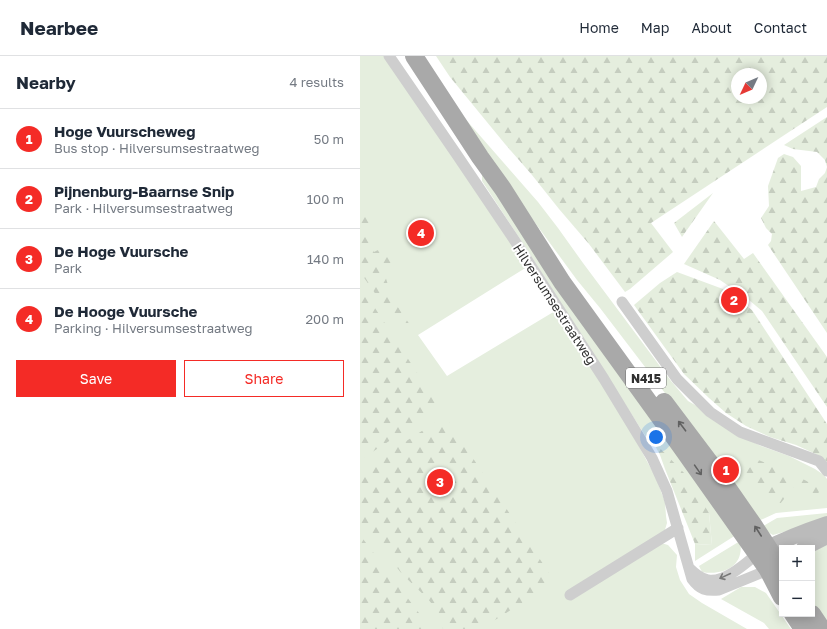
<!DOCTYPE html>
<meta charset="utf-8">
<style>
body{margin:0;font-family:"Golos Text",sans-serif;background:#f2f2f3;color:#1f2937}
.controls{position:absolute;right:12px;bottom:12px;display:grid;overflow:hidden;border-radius:0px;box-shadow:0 2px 10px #0003}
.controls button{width:36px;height:36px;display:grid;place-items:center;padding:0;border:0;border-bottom:1px solid #e0e1e3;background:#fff;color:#1f2937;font:20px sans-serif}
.compass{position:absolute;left:371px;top:12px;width:36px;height:36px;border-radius:50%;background:#fff;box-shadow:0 2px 10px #0003;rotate:226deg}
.you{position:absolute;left:296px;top:381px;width:14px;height:14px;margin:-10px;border:3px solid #fff;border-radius:50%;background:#1a73e8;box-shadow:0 0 0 6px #1a73e833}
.badge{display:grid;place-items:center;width:26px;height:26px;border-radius:50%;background:#f42b26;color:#fff;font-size:13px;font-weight:700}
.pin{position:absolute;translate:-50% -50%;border:2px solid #fff;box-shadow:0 1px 4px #0006}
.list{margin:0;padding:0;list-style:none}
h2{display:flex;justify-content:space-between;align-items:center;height:52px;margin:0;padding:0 16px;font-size:17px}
h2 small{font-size:13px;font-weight:400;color:#747a83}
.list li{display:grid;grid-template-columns:26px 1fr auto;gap:12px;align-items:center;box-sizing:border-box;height:60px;padding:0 16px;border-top:1px solid #e0e1e3}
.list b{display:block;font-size:15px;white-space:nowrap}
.list p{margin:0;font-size:13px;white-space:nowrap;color:#747a83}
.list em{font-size:13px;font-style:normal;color:#747a83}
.actions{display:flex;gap:8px;padding:12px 16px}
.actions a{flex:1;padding:9px 0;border:1px solid #f42b26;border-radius:0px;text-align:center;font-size:14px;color:#f42b26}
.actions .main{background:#f42b26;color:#fff}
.map{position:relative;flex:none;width:467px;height:573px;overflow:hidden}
header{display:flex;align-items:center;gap:24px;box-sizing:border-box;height:56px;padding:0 20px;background:#fff;border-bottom:1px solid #e0e1e3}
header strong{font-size:19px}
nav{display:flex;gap:22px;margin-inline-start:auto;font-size:14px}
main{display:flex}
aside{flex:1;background:#fff}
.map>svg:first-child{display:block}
.green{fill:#e5eede}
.forest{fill:url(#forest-firs);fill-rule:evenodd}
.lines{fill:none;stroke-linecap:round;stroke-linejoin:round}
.street{stroke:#cecece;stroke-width:11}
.secondary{stroke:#bbb;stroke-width:16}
.primary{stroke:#a9a9a9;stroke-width:18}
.oneway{stroke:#616161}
.oneway2{stroke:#787878}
.labels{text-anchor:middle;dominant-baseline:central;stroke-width:4;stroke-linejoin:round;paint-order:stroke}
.shield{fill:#fff;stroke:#6f6f6f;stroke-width:1}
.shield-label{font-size:12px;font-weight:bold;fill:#313131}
.street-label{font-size:13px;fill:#313131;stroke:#fff}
</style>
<header>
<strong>Nearbee</strong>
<nav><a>Home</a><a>Map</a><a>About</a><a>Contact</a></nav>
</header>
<main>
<aside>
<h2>Nearby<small>4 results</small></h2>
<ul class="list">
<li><span class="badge">1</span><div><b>Hoge Vuurscheweg</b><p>Bus stop · Hilversumsestraatweg</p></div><em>50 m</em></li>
<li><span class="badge">2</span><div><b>Pijnenburg-Baarnse Snip</b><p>Park · Hilversumsestraatweg</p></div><em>100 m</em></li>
<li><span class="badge">3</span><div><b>De Hoge Vuursche</b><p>Park</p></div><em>140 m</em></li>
<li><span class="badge">4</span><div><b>De Hooge Vuursche</b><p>Parking · Hilversumsestraatweg</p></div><em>200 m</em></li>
</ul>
<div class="actions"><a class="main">Save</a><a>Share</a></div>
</aside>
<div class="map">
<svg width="467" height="573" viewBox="0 0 467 573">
<defs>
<pattern id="forest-firs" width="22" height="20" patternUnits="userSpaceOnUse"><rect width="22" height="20" fill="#e5eede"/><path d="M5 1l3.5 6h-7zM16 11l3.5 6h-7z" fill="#c5cdbf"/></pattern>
</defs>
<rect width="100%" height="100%" fill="#fff"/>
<path class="green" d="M0,0H27L167,211L58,279L87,320L195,255L267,368L296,422L305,446L306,460L307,467L301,487L308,489L317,499L316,511L320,524L329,538L342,547L387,573H0Z
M72,21L108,66L178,146L198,172L223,207L311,325L328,345L342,353L375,377L401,390L429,400L455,413L464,419L467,423V452L416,457L403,463L394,466L353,400L240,252L217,224L173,164Z
M122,116L376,479L335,505V488L352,489L349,457L292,384L286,381L164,189L122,125Z
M467,457V464L413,479L400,472L417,462Z
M380,485C385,510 364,520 342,516L339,510Z
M467,488V569L452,547V497Z
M381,531H395L406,537L431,573H409L404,567L361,543Z"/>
<path class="forest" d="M76,0H467V51L291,167L313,196L270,233L265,236L229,188L199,153L172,119L145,88L90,21ZM377,18H401V42H377Z
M467,61V277L408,189L411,185L412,178L406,172L401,162L409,150L408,130L418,102L424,98L433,101L441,110V135L456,131L459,123L465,117L467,111L465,104L457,96L433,93L424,89Z
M353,137L322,181L314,167Z
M0,150L12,167L8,176L11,190L14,196L22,192L27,195L36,204L24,216L32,242L52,272L43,277L0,216Z
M354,165L384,203L393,197L467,301V351L402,255L389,244L360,224L324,208Z
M317,216L363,233L392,254L467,368V406L460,400L436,389L410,381L386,370L366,357L349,342L324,318L274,249L300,227Z
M0,229L80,352L0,404Z
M85,360L195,526L121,573H83L79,557L68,543L42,518L0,465V415Z
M292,384L325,418L349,457L352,489L335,488L305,413L300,399Z
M396,403L435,419L460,432L457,442L436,428L420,448L403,442L383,420Z
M0,479L71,573H0Z"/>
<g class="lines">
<path class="street" d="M29,0L97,99L153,182L244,323L292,402L307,435L332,523C340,534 346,535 359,534L408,514
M262,246L317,323L350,356L380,376L459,405L467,415
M329,512C334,517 341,523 348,524C364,527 385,508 397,498
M210,539L318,472"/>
<path class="secondary" d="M444,492L467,480
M397,498C419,485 443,476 467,468"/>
<path class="primary" d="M54,0L120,101L143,133L202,226L322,392L397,498L408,514L422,541
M304,346L353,411L394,470L422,513
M433,558L443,573
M452,558L462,573"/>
</g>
<defs><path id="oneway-shaft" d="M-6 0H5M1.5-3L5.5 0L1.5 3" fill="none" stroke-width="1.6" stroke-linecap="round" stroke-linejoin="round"/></defs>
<g class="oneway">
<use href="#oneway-shaft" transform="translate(322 370) rotate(-127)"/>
<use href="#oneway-shaft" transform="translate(338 414) rotate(55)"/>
<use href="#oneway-shaft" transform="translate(398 475) rotate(-123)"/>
</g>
<use class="oneway2" href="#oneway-shaft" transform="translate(365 520) rotate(155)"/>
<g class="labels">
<rect class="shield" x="266" y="312" width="40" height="20" rx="3"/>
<g class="shield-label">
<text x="286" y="322">N415</text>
</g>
<g class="street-label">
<text transform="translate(195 248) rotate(57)">Hilversumsestraatweg</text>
</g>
</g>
</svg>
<div class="controls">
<button>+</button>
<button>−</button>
</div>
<svg class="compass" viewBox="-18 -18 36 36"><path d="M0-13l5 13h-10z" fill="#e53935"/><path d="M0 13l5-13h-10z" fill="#747a83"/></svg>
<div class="you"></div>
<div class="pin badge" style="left:366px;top:414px">1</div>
<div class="pin badge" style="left:374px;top:244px">2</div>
<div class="pin badge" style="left:80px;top:426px">3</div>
<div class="pin badge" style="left:61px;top:177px">4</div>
</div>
</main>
